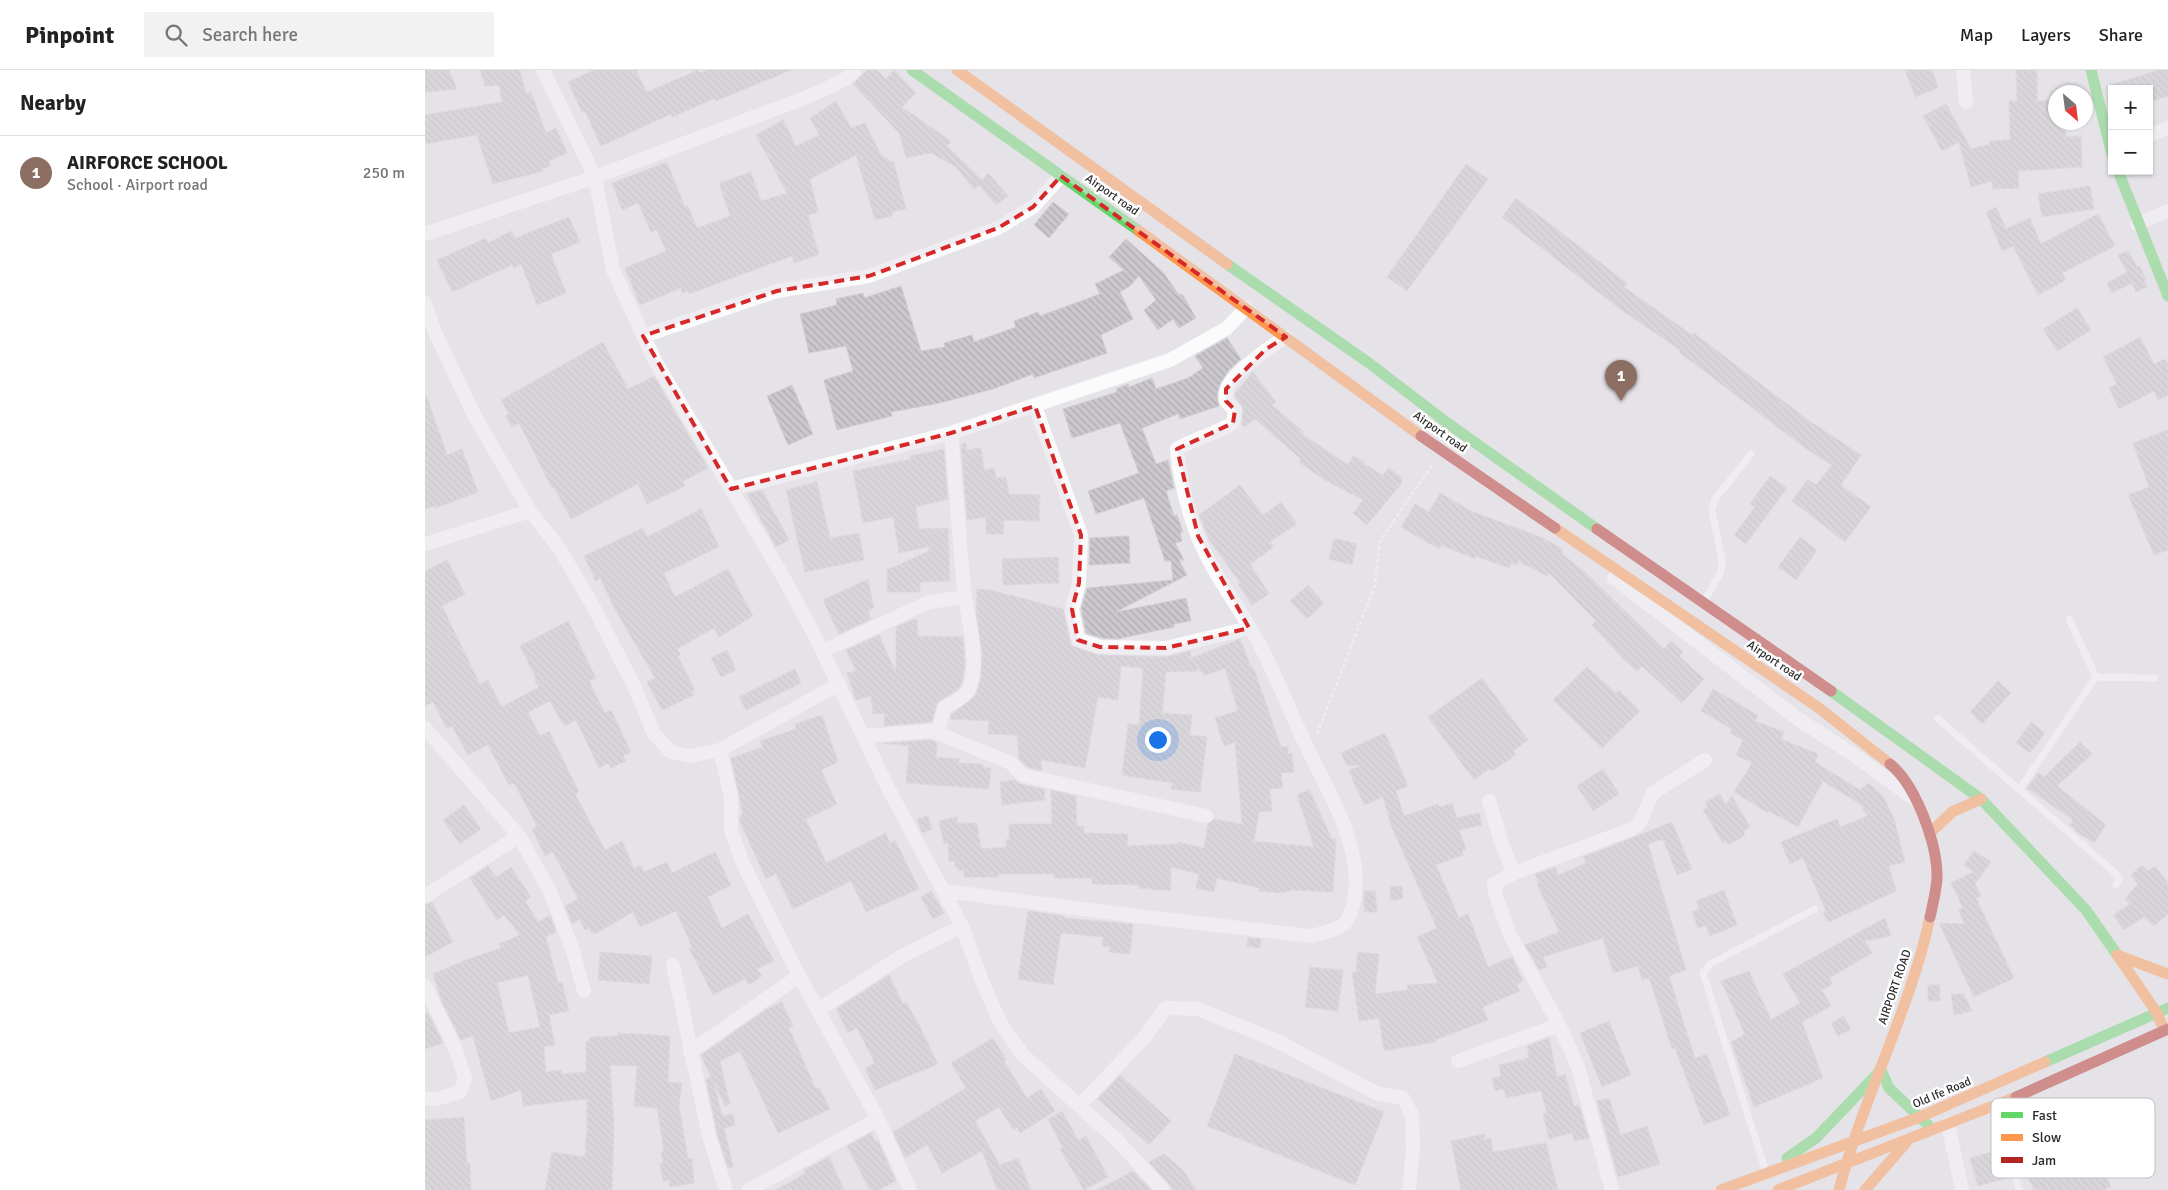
<!DOCTYPE html>
<meta charset="utf-8">
<style>
body{margin:0;font-family:Signika,sans-serif;background:#f2f2f2;color:#222}
.controls{position:absolute;right:15px;top:15px;display:grid;overflow:hidden;border-radius:0px;box-shadow:0 1px 4px #0004}
.controls button{width:45px;height:45px;display:grid;place-items:center;padding:0;border:0;border-bottom:1px solid #e0e0e0;background:#fff;color:#222;font:25px sans-serif}
.compass{position:absolute;left:1623px;top:15px;width:45px;height:45px;border-radius:50%;background:#fff;box-shadow:0 1px 4px #0004;rotate:152deg}
.you{position:absolute;left:732px;top:669px;width:18px;height:18px;margin:-12px;border:4px solid #fff;border-radius:50%;background:#1a73e8;box-shadow:0 0 0 8px #1a73e833}
.badge{display:grid;place-items:center;width:32px;height:32px;border-radius:50%;background:#0f766e;color:#fff;font-size:16px;font-weight:700}
.pin{position:absolute;translate:-50% -41px;filter:drop-shadow(0 1px 2px #0008)}
.pin::after{content:'';position:absolute;top:26px;width:18px;height:15px;background:inherit;clip-path:polygon(0 0,100% 0,50% 100%)}
.list{margin:0;padding:0;list-style:none}
h2{display:flex;justify-content:space-between;align-items:center;height:65px;margin:0;padding:0 20px;font-size:21px}
h2 small{font-size:16px;font-weight:400;color:#767676}
.list li{display:grid;grid-template-columns:32px 1fr auto;gap:15px;align-items:center;box-sizing:border-box;height:75px;padding:0 20px;border-top:1px solid #e0e0e0}
.list b{display:block;font-size:19px;white-space:nowrap}
.list p{margin:0;font-size:16px;white-space:nowrap;color:#767676}
.list em{font-size:16px;font-style:normal;color:#767676}
.icon{flex:none;width:28px;height:28px;fill:none;stroke:currentColor;stroke-width:2;stroke-linecap:round;stroke-linejoin:round}
.map{position:relative;flex:none;width:1743px;height:1120px;overflow:hidden}
header{display:flex;align-items:center;gap:30px;box-sizing:border-box;height:70px;padding:0 25px;background:#fff;border-bottom:1px solid #e0e0e0}
header strong{font-size:24px}
nav{display:flex;gap:28px;margin-inline-start:auto;font-size:18px}
.search{width:350px;height:45px;background:#f2f2f2;display:flex;align-items:center;gap:12px;box-sizing:border-box;padding:0 18px;border-radius:0px;color:#767676;font-size:19px}
main{display:flex}
aside{flex:1;background:#fff}
.map>svg:first-child{display:block}
.building{fill:url(#building-back-hatch);stroke:#d0ced3;fill-rule:evenodd}
.lines{fill:none;stroke-linecap:round;stroke-linejoin:round}
.path{stroke:#fbfbfc;stroke-width:2.5;stroke-dasharray:4 2.5;stroke-linecap:butt}
.lane{stroke:#fbfbfc;stroke-width:7}
.street{stroke:#fbfbfc;stroke-width:14}
.fast{stroke:#63d668;stroke-width:11}
.slow{stroke:#ff974d;stroke-width:11}
.jam{stroke:#b3261e;stroke-width:11}
.marked{fill:none;stroke:#d62828;stroke-width:4;stroke-dasharray:10 6;stroke-linejoin:round}
.labels{text-anchor:middle;dominant-baseline:central;stroke-width:5;stroke-linejoin:round;paint-order:stroke}
.street-label{font-size:12px;fill:#2b2b2b;stroke:#fff}
.key{fill:#fff;stroke:#bfbfbf;stroke-width:1}
.key-label{font-size:14px;fill:#2b2b2b}
</style>
<header>
<strong>Pinpoint</strong>
<div class="search"><svg class="icon" aria-label="search" viewBox="0 0 24 24"><circle cx="10" cy="10" r="6"/><path d="M15 15l6 6"/></svg>Search here</div>
<nav><a>Map</a><a>Layers</a><a>Share</a></nav>
</header>
<main>
<aside>
<h2>Nearby<small></small></h2>
<ul class="list">
<li><span class="badge" style="background:#8d6e63">1</span><div><b>AIRFORCE SCHOOL</b><p>School · Airport road</p></div><em>250 m</em></li>
</ul>
</aside>
<div class="map">
<svg width="1743" height="1120" viewBox="0 0 1743 1120">
<defs>
<pattern id="building-back-hatch" width="6" height="6" patternUnits="userSpaceOnUse" patternTransform="scale(1.25)"><rect width="6" height="6" fill="#cbc8cd"/><path d="M-1 5l2 2M0 0l6 6M5-1l2 2" fill="none" stroke="#aeacb0"/></pattern>
</defs>
<rect width="100%" height="100%" fill="#e5e2e8"/>
<path class="building" d="M0,0H24L32,19L0,22Z
M55,0H95L101,24L106,22L121,63L131,58L142,83L124,91L125,96L117,99L118,101L68,114L52,65L0,74V45L77,32L74,15L60,16Z
M169,0H211L222,22L273,0L274,3L283,0H366L291,31L290,28L247,47L246,44L176,76L160,41L157,42L143,12Z
M442,0H452L461,9L469,0L491,23L477,37L526,71L522,76L557,110L563,103L583,126L571,135L554,115L549,119L531,97L506,83L481,88L475,64L428,14Z
M1480,0H1507L1513,18L1490,27Z
M1591,0H1612V31L1630,30V52H1641V67L1656,66L1657,97L1593,101L1594,118L1567,119V111L1546,117L1534,72L1517,81L1498,46L1521,34L1546,79L1565,74V71L1585,70L1584,31H1592Z
M1734,0H1743V26L1724,32V19H1683L1682,16Z
M411,31L426,58L440,53L456,85L469,93L481,139L467,142V146L450,150L431,85L385,109L393,142L383,145L394,185L369,193L367,186L264,224L263,221L257,223L256,218L215,235L200,198L241,181L232,160L226,162L213,133L197,140L187,113L242,92L260,137L263,136L272,158L305,146L294,113L326,102L336,131L362,123L331,65L358,50L371,76L394,65L385,48Z
M1041,94L1063,109L982,221L962,207Z
M1665,116L1669,139L1617,147L1613,124Z
M1091,128L1202,213L1199,217L1267,265L1269,263L1383,350L1436,385L1416,415L1446,437L1420,472L1367,431L1383,409L1391,415L1407,395L1380,378L1254,282L1255,280L1195,239L1077,147Z
M628,132L644,144L624,168L609,155Z
M1571,137L1581,159L1605,148L1616,174L1673,144L1690,176L1637,203L1641,210L1613,225L1588,176L1577,181L1561,142Z
M144,147L155,172L126,184L141,223L112,235L96,194L89,198L87,195L27,222L12,190L61,168L63,173L86,161L90,168Z
M701,169L738,202L754,225L757,224L771,248L754,258L748,249L733,260L719,240L731,230L714,206L705,216L695,222L708,249L676,265L682,283L609,308L608,304L568,319L515,333L466,342L467,346L412,360L399,310L428,301L421,276L384,283L375,244L412,235L411,229L438,223L439,228L476,216L496,281L520,277L519,273L547,265L549,272L591,257L589,251L613,242L615,246L675,224L670,214L699,200L684,187Z
M1703,181L1712,197L1715,196L1721,210L1719,211L1722,217L1711,222L1707,213L1687,223L1682,213L1702,202L1693,185Z
M1652,238L1666,260L1632,281L1618,259Z
M1715,267L1729,294L1740,289L1743,295V325L1733,330L1729,321L1694,339L1684,318L1692,314L1678,287Z
M802,268L816,289L804,300L794,316L792,326L794,336L755,349L753,344L717,358L731,394L743,390L749,418L741,421L749,446L752,445L758,462L755,463L757,471L750,473L759,490H754L762,505L691,542L761,528L766,551L749,554V557L692,569L676,568L661,563L656,539L662,518L748,510L746,491H740L719,428L671,444L663,421L714,403L695,353L647,368L638,339L692,322L691,319L703,314L704,317L727,308L731,319L763,308L778,298L770,286Z
M178,272L203,319L229,306L283,398L258,411L260,416L222,434L213,414L146,449L129,417L127,418L94,353L87,357L80,346L84,344L76,330Z
M828,302L851,332L847,335L879,362L877,364L923,395L928,386L940,392L939,394L958,405L964,398L977,408V413L942,455L928,443L938,430L898,409L874,392L876,389L830,349L819,357L817,355L818,338L810,327V323Z
M367,315L388,364L363,375L342,326Z
M0,327H2L22,385L37,379L53,422L11,438L10,436L0,439Z
M1743,360V480L1729,485L1703,425L1724,417L1708,373Z
M541,373L542,380L556,378L559,400L569,398L571,408L581,407L584,424L615,425L614,451L579,450L578,464H561V447L542,450L536,375Z
M519,379L523,429L491,437L494,459L523,458L525,511L495,512V522H462V500L504,481L503,477L474,483L468,447L438,453L428,401L486,389L485,386Z
M1345,406L1362,418L1321,474L1309,465L1330,437L1325,434Z
M392,412L405,468L434,463L439,490L380,502L361,420Z
M815,415L838,445L856,432L872,454L845,472L849,477L825,494L844,524L827,535L813,514L815,513L784,469L774,445Z
M337,420L364,470L351,477L322,424Z
M1015,423L1046,441L1116,467L1138,479L1136,483L1160,502L1239,579L1246,571L1258,582L1254,586L1279,609L1257,633L1217,596L1212,601L1198,589L1167,555L1171,551L1124,503L1122,506L1093,491L1092,495L1086,493L1084,498L1051,486L1050,489L1016,475L1014,479L976,457L990,434L1004,442Z
M276,439L294,477L239,503L250,527L303,499L328,546L294,567L289,558L252,579L256,585L253,586L270,620L267,621L269,625L237,640L222,612L230,608L191,541L175,508L171,511L159,486L218,458L222,467Z
M704,466L705,493L664,495L665,468Z
M1375,467L1392,480L1371,510L1353,497Z
M909,468L932,474L927,495L904,489Z
M633,487L634,513L578,515L577,489Z
M22,490L40,524L17,536L55,614L63,610L77,637L114,617L109,609L111,608L95,576L143,551L171,608L164,611L180,643L186,640L206,682L198,686L201,691L186,698L183,693L174,698L151,650L139,656L125,631L103,642L115,666L124,661L154,722L150,724L180,780L197,771L209,798L215,795L219,802L242,792L247,803L290,782L306,815L283,827L297,858L323,844L349,891L332,899L337,906L324,915L320,909L288,925L264,878L267,877L251,841L215,857L208,842L172,863H167L164,858L160,860L155,849L147,854L140,836L153,829L128,782L120,786L107,759L112,756L89,713L84,715L63,675L43,685L27,656L22,659L8,632L0,636V501Z
M443,509L449,538L443,541L446,549L414,564L398,530Z
M883,515L899,533L882,549L865,531Z
M552,519L565,520L638,539L646,575L673,585L741,587L765,581L766,588L815,569L826,597L828,596L856,677L863,676V684L867,683L869,702L856,703L858,718L845,719L847,741L834,742L829,771L889,777L872,725L884,719L907,769H911L908,822L868,820L856,823L834,821V818L792,808L789,822L771,818L774,804L746,797V820H726V818L714,819V815L667,814V808H629V804H573V807H539V800L533,801V797H530V791H524L523,773L519,774L514,751L532,747V753H552L556,779L581,777V769L584,770V754H627L626,720L651,726L652,756H659V763L703,764L702,776L753,774V772L779,778L783,754L789,749L817,754L810,672L799,676L790,648L813,641L800,598L779,606L777,601L775,602L772,594V601L741,602L737,643L767,645L765,665L782,667L775,722L746,719L747,713L697,705L703,654L714,655L718,598L696,596L693,630L673,627L660,698L616,690L617,701L602,697L594,689L592,665L563,664L564,651L525,649L527,644L550,626L556,608L557,582L551,542Z
M487,550H492L493,566L538,567L540,594L537,614L532,620L512,633L507,652L459,656L460,643L448,644L446,626L431,630L422,603L431,601L421,580L454,565L471,603V557Z
M302,580L311,600L296,607L286,588Z
M1162,597L1191,623L1194,620L1215,641L1177,678L1128,630Z
M370,599L376,613L321,640L314,627Z
M1057,608L1103,670L1088,681L1091,685L1067,701L1065,698L1049,710L1003,647Z
M1573,611L1586,623L1557,654L1545,642Z
M1288,619L1333,645L1330,651L1359,662L1356,669L1393,684L1390,692L1435,720L1444,713L1458,726L1469,749L1480,792L1464,796L1471,821L1404,852L1398,843L1401,841L1378,788L1365,794L1356,772L1412,749L1415,757L1443,746L1437,738L1440,737L1396,710L1397,713L1373,757L1344,741L1343,743L1309,722L1327,693L1311,685L1318,670L1305,663L1307,659L1276,641Z
M397,645L413,692L396,700L412,734L381,749L401,793L461,763L465,773L470,770L494,819L441,842L426,811L368,839L351,804L341,809L315,752V746L318,744L306,688L338,677L335,671L371,659L370,654Z
M1606,652L1620,663L1605,683L1591,673Z
M960,663L983,716L971,721L979,746L1013,734L1015,737L1027,733L1032,748L1054,743L1057,755L1034,760L1041,779L1037,781L1038,785L1011,795L1034,848L1043,844L1063,897L1087,887L1098,911L1092,914L1095,921L1058,937L1063,950L1010,970L1011,972L959,981L954,948L934,951L927,902H931L933,882L954,884L950,924L983,920L982,915L1013,913L992,867L1012,858L967,758L958,727L939,735L924,701L936,695L922,696L916,683Z
M506,670L512,673L511,687L534,689V693L558,694V698H566L564,719L481,713L484,676L458,673Z
M1655,672L1667,684L1632,716L1681,755L1669,773L1649,760L1650,758L1645,755L1648,750L1602,718L1613,703L1619,707Z
M1178,699L1194,724L1168,741L1152,716Z
M590,710L595,714L619,719L620,730L577,735L575,712Z
M1295,724L1301,735L1307,726L1325,757L1318,761L1320,765L1304,775L1301,771L1298,773L1278,740L1283,737L1280,732Z
M39,735L56,759L35,774L18,750Z
M503,746L507,759L497,763L492,749Z
M1247,752L1267,799L1252,805L1238,769L1223,774L1261,900L1244,906L1270,988L1282,984L1305,1045L1279,1055L1250,978L1247,979L1224,908L1217,910L1213,896L1188,903L1178,868L1118,887L1122,897L1114,900L1100,875L1134,862L1112,814L1114,813L1110,804L1130,797L1133,805L1161,793L1158,787Z
M1549,781L1566,792L1550,814L1556,826L1551,828L1589,908L1549,927L1515,855L1516,853L1540,854L1533,840L1538,838L1526,813L1549,802L1539,795Z
M1717,795L1723,801L1730,796L1743,813V844L1729,856L1719,847L1699,860L1688,845L1705,834L1700,829L1713,814L1706,805Z
M63,796L71,807L86,797L106,827L100,831L113,852L125,845L131,862L121,867L133,913L137,912L144,941L124,945L130,975L119,977L121,1002L137,1000V1004L161,1002V972L167,967L193,966V963L245,966L243,1012L257,1013L254,1035L263,1089L267,1088L269,1113L245,1117L244,1110L238,1111L235,1094L238,1093L236,1082L239,1081L232,1038L209,1036L212,996L185,995L189,1055L187,1120H120L127,1082L160,1087L161,1065H162V1029L98,1036L96,1020L66,1031L48,966L36,970L17,932L8,904L41,890L76,878L74,874L95,865L79,845L72,850L45,808ZM103,905L115,957L84,963L72,913Z
M977,816L978,829L965,830V817Z
M1299,820L1312,855L1285,866L1281,856L1273,858L1267,842L1274,839L1271,831Z
M506,821L519,843L508,849L496,827Z
M939,821H950L952,842H939Z
M7,832L28,872L0,887V835Z
M603,841L639,846V848L708,854L705,884L684,882L685,877L677,876L678,867L636,863L628,915L593,909Z
M1460,848L1466,866L1440,871L1447,883L1404,908L1408,914L1397,920L1406,936L1377,952L1398,1008L1329,1037L1306,972L1320,964L1296,911L1324,901L1346,950L1375,933L1358,904Z
M823,868L836,869L835,878L822,876Z
M175,882L227,886L224,914L173,910Z
M885,897L918,900L913,941L880,937Z
M464,905L478,934L481,932L493,953L513,994L450,1020L440,998L450,993L432,958L423,963L411,939Z
M1503,915H1515V931H1503Z
M1538,923L1547,941L1529,945L1526,925Z
M357,932L368,956L364,958L391,1019L394,1017L405,1039L353,1063L315,981L295,991L305,1034L300,1036L289,1013L297,1046L308,1044L310,1055L299,1058L308,1097L303,1098L292,1064L281,1009L286,1007L276,985L342,939Z
M3,943L18,973L0,979V944Z
M1419,946L1426,959L1413,966L1406,953Z
M1184,951L1206,1005L1177,1017L1155,963Z
M568,968L581,989L579,991L602,1028L616,1019L630,1041L595,1063L592,1057L588,1060L574,1037L550,1051L575,1095L593,1088L606,1120H572L557,1081L517,1103L502,1075L480,1088L468,1062L541,1018L526,993Z
M1124,968L1132,1007L1140,1004L1149,1036L1154,1035L1164,1068L1149,1071L1147,1063L1124,1069L1118,1044L1122,1043L1116,1021L1081,1028L1079,1019L1070,1021L1067,1008L1076,1006L1074,995L1104,988L1102,976Z
M810,984L959,1042L930,1115L782,1056Z
M695,1005L746,1051L724,1075L673,1029Z
M1184,1028L1196,1065L1222,1056L1235,1094L1193,1107L1172,1031Z
M637,1041L653,1070L661,1066L683,1107L659,1120L635,1079L638,1078L623,1049Z
M39,1047L42,1093H45L46,1120H0V1050Z
M446,1063L451,1073L453,1071L471,1111L454,1120H445L422,1076Z
M1059,1064L1060,1070L1066,1068L1068,1082L1121,1073L1133,1120H1036L1026,1071Z
M1667,1076L1673,1090L1696,1076L1704,1088L1679,1102L1686,1117L1679,1120H1609L1602,1106Z
M1570,1081L1578,1109L1553,1116L1545,1088Z
M739,1084L758,1100L771,1120H747L744,1114L724,1092Z
M404,1087L419,1120H351L381,1103L379,1100Z
M708,1101L726,1120H672Z"/>
<g class="lines">
<path class="path" d="M892,664L950,515L955,471L1007,395"/>
<path class="lane" d="M1279,531L1296,502L1297,490L1287,441L1290,429L1326,384
M1671,607L1730,608
M1513,649L1688,801L1694,808L1691,815
M1594,720L1671,607L1644,549
M1572,1039L1594,1120
M1341,1102L1278,903L1285,894L1390,839"/>
<path class="street" d="M118,0L170,107L188,200L230,291L356,503L390,566L463,718L537,856L557,911L576,954L599,986L692,1070L738,1120
M1538,0L1541,32
M1724,65L1743,58
M1712,154L1743,141
M0,164L170,107L385,26L419,10L430,0
M0,233L9,260L50,347L105,441L134,478L168,536L209,616L229,664L246,682L265,686L295,680L414,614
M218,266L352,221L444,206L573,158L608,137L636,106
M610,336L656,465L654,513L647,539L653,570L675,577L741,578L824,558
M306,419L526,363L745,290L802,258L821,238
M0,474L105,441
M1189,508L1373,649L1426,683L1491,730
M398,581L504,532L540,527
M0,658L94,766L125,821L148,881L159,921
M513,663L519,638C527,633 542,627 545,617C554,587 544,555 540,526C534,472 531,417 526,363
M439,666L507,661L586,693L597,705L781,746
M295,680L306,727V760L318,794L374,906L453,1049L485,1120
M1064,731L1076,771L1089,803
M520,821L728,848L886,866C897,863 917,860 923,849C950,793 902,721 879,671C864,639 851,606 835,575C815,538 789,506 773,467C763,442 754,405 752,379C770,368 791,364 808,353L810,340L801,331C801,327 800,322 802,319C806,304 847,275 861,267
M0,826L94,766
M248,895L284,1066L301,1120
M0,916L30,978L40,1008L35,1022L11,1029H0
M393,940L477,886L537,856
M265,982L374,906
M1033,991L1134,955
M654,1036L718,969L741,938L773,939L852,971L951,1023L978,1028L987,1045L988,1078L984,1120
M1523,1054L1537,1120
M324,1120L453,1049
M1187,1120L1153,997L1134,955L1085,865L1071,826L1069,814L1089,803L1207,759L1215,752L1228,723L1280,690"/>
<path class="fast" d="M487,0L714,161
M1666,0L1687,85
M1693,101L1743,226
M802,194L944,293L1021,352L1172,459
M1406,621L1556,729L1661,840L1695,889
M1620,992L1743,938
M1362,1088L1391,1068L1456,1000L1464,1018L1504,1056"/>
<path class="slow" d="M532,0L802,194
M714,161L996,366
M1130,458L1394,638L1465,694
M1504,764L1527,742L1556,729
M1692,885L1743,904
M1695,889L1732,943L1737,955
M1296,1120L1495,1047L1620,992
M1353,1120L1591,1027
M1414,1120C1438,1027 1485,941 1505,847
M1440,1120L1481,1073"/>
<path class="jam" d="M996,366L1130,458
M1172,459L1406,621
M1465,694C1491,715 1513,775 1512,809C1511,821 1508,834 1505,847
M1591,1027L1743,959"/>
</g>
<path d="M0 0H1743V1120H0ZM636,106L861,267L841,279L801,319V331L810,340L808,353L752,379L773,466L824,558L741,578L675,577L653,570L647,539L654,513L656,465L610,336L526,363L306,419L218,266L352,221L444,206L573,158L608,137Z" fill="#e5e2e8" fill-opacity=".55" fill-rule="evenodd"/>
<path class="marked" d="M636,106L861,267L841,279L801,319V331L810,340L808,353L752,379L773,466L824,558L741,578L675,577L653,570L647,539L654,513L656,465L610,336L526,363L306,419L218,266L352,221L444,206L573,158L608,137Z"/>
<g class="labels">
<g class="street-label">
<text transform="translate(687 125) rotate(35)">Airport road</text>
<text transform="translate(1015 362) rotate(35)">Airport road</text>
<text transform="translate(1349 591) rotate(34)">Airport road</text>
<text transform="translate(1470 917) rotate(-71)">AIRPORT ROAD</text>
<text transform="translate(1517 1023) rotate(-23)">Old Ife Road</text>
</g>
</g>
<rect x="1566" y="1028" width="164" height="80" rx="8" class="key"/>
<rect x="1576" y="1042" width="22" height="6" fill="#63d668"/>
<rect x="1576" y="1064" width="22" height="7" fill="#ff974d"/>
<rect x="1576" y="1087" width="22" height="6" fill="#b3261e"/>
<g class="key-label">
<text x="1607" y="1050">Fast</text>
<text x="1607" y="1072">Slow</text>
<text x="1607" y="1095">Jam</text>
</g>
</svg>
<div class="controls">
<button>+</button>
<button>−</button>
</div>
<svg class="compass" viewBox="-18 -18 36 36"><path d="M0-13l5 13h-10z" fill="#e53935"/><path d="M0 13l5-13h-10z" fill="#767676"/></svg>
<div class="you"></div>
<div class="pin badge" style="left:1196px;top:331px;background:#8d6e63">1</div>
</div>
</main>
